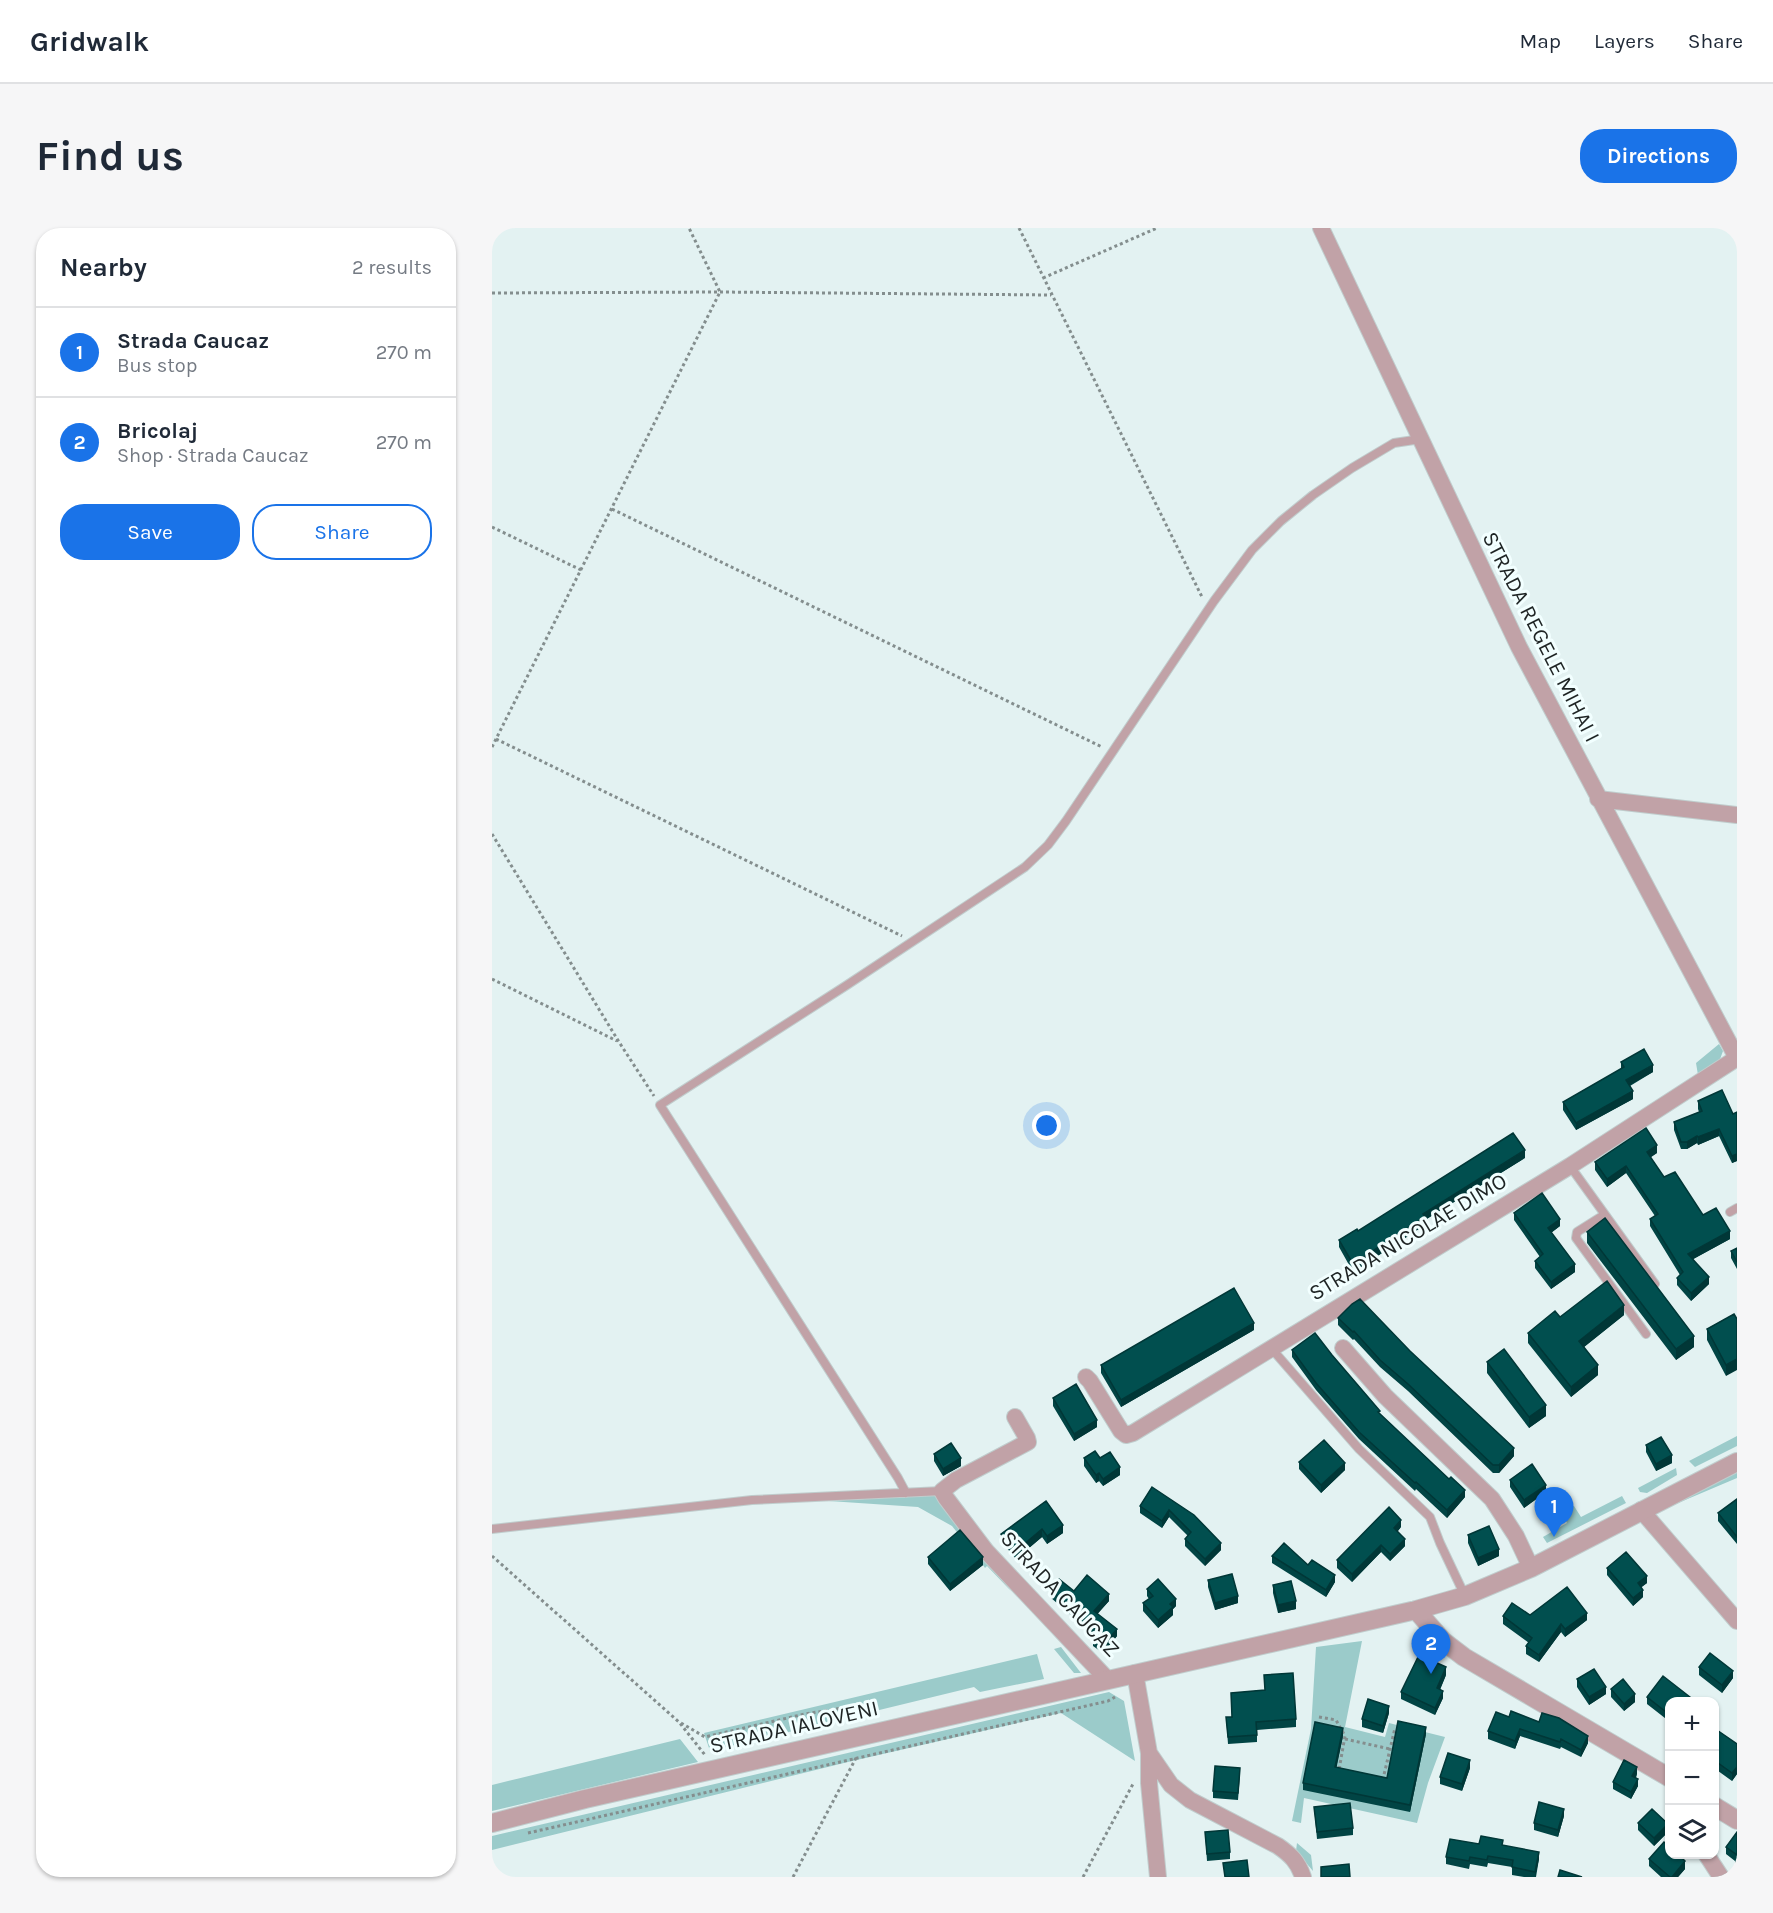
<!DOCTYPE html>
<meta charset="utf-8">
<style>
body{margin:0;font-family:Karla,sans-serif;background:#f6f6f7;color:#1f2937}
.controls{position:absolute;right:18px;bottom:18px;display:grid;overflow:hidden;border-radius:12px;box-shadow:0 2px 4px #0004}
.controls button{width:54px;height:54px;display:grid;place-items:center;padding:0;border:0;border-bottom:2px solid #e0e1e3;background:#fff;color:#1f2937;font:30px sans-serif}
.you{position:absolute;left:555px;top:898px;width:21px;height:21px;margin:-15px;border:4px solid #fff;border-radius:50%;background:#1a73e8;box-shadow:0 0 0 9px #1a73e833}
.badge{display:grid;place-items:center;width:39px;height:39px;border-radius:50%;background:#1a73e8;color:#fff;font-size:20px;font-weight:700}
.pin{position:absolute;translate:-50% -50px;filter:drop-shadow(0 2px 3px #0008)}
.pin::after{content:'';position:absolute;top:32px;width:21px;height:18px;background:inherit;clip-path:polygon(0 0,100% 0,50% 100%)}
.list{margin:0;padding:0;list-style:none}
h2{display:flex;justify-content:space-between;align-items:center;height:78px;margin:0;padding:0 24px;font-size:26px}
h2 small{font-size:20px;font-weight:400;color:#747a83}
.list li{display:grid;grid-template-columns:39px 1fr auto;gap:18px;align-items:center;box-sizing:border-box;height:90px;padding:0 24px;border-top:2px solid #e0e1e3}
.list b{display:block;font-size:22px;white-space:nowrap}
.list p{margin:0;font-size:20px;white-space:nowrap;color:#747a83}
.list em{font-size:20px;font-style:normal;color:#747a83}
.actions{display:flex;gap:12px;padding:18px 24px}
.actions a{flex:1;padding:14px 0;border:2px solid #1a73e8;border-radius:24px;text-align:center;font-size:21px;color:#1a73e8}
.actions .main{background:#1a73e8;color:#fff}
.icon{flex:none;width:33px;height:33px;fill:none;stroke:currentColor;stroke-width:2;stroke-linecap:round;stroke-linejoin:round}
.map{position:relative;flex:none;width:1245px;height:1649px;overflow:hidden;border-radius:24px}
header{display:flex;align-items:center;gap:36px;box-sizing:border-box;height:84px;padding:0 30px;background:#fff;border-bottom:2px solid #e0e1e3}
header strong{font-size:28px}
nav{display:flex;gap:33px;margin-inline-start:auto;font-size:21px}
.intro{display:flex;align-items:center;justify-content:space-between;box-sizing:border-box;height:144px;padding:0 36px}
h1{margin:0;font-size:42px}
.button{padding:15px 27px;border-radius:24px;background:#1a73e8;color:#fff;font-size:21px;font-weight:700}
main{display:flex;gap:36px;padding:0 36px}
aside{flex:1;background:#fff;border-radius:24px;box-shadow:0 2px 4px #0004}
.map>svg:first-child{display:block}
.green{fill:#9bcbca}
.lines{fill:none;stroke-linecap:round;stroke-linejoin:round}
.service-casing{stroke:#c0cdcd;stroke-width:10}
.minor-casing{stroke:#c0cdcd;stroke-width:18}
.tertiary-casing{stroke:#c0cdcd;stroke-width:20}
.path{stroke:#848e8e;stroke-width:3;stroke-dasharray:3 3;stroke-linecap:butt}
.service{stroke:#c1a2a7;stroke-width:8}
.minor{stroke:#c1a2a7;stroke-width:16}
.tertiary{stroke:#c1a2a7;stroke-width:18}
.wall{fill:#014444}
.shaded-wall{fill:#013737}
.building{fill:#014f4f;stroke:#013737;stroke-width:1.5}
.labels{text-anchor:middle;dominant-baseline:central;stroke-width:6;stroke-linejoin:round;paint-order:stroke}
.street-label{font-size:22px;fill:#1e2424;stroke:#f2ffff}
</style>
<header>
<strong>Gridwalk</strong>
<nav><a>Map</a><a>Layers</a><a>Share</a></nav>
</header>
<div class="intro"><h1>Find us</h1><a class="button">Directions</a></div>
<main>
<aside>
<h2>Nearby<small>2 results</small></h2>
<ul class="list">
<li><span class="badge">1</span><div><b>Strada Caucaz</b><p>Bus stop</p></div><em>270 m</em></li>
<li><span class="badge">2</span><div><b>Bricolaj</b><p>Shop · Strada Caucaz</p></div><em>270 m</em></li>
</ul>
<div class="actions"><a class="main">Save</a><a>Share</a></div>
</aside>
<div class="map">
<svg width="1245" height="1649" viewBox="0 0 1245 1649">
<rect width="100%" height="100%" fill="#e3f2f2"/>
<path class="green" d="M1227,816L1231,823L1227,834L1206,847L1204,835Z
M1245,1208V1218L1203,1239L1197,1233Z
M1184,1240L1185,1247L1155,1265L1148,1264L1146,1260Z
M1245,1243V1250L1172,1281Z
M444,1267L519,1363L495,1338L493,1340L491,1337L460,1298L426,1279L337,1273Z
M1130,1268L1134,1275L1055,1315L1051,1309L1075,1295L1070,1285L1082,1278L1089,1289Z
M870,1413L853,1499L893,1509L897,1495L953,1509L936,1555L925,1595L812,1570L809,1595L800,1593L819,1501L824,1419Z
M569,1419L589,1445H582L562,1421Z
M545,1426L552,1451L488,1464L482,1459L218,1523L212,1505Z
M617,1464L632,1473L643,1533L569,1485L356,1534L0,1622V1608Z
M188,1511L206,1534L0,1583V1557Z
M805,1615L819,1627L821,1643L804,1623Z"/>
<g class="lines">
<defs>
<path id="service" d="M1078,938L1163,1056
M1238,984L1245,980
M1112,987L1085,1004L1084,1010L1154,1106
M779,1120L867,1221L938,1289L948,1315L973,1368
M414,1265L406,1250L168,877L355,757L533,639L556,617L574,593L722,373L760,322L789,293L821,267L860,240L902,215L929,211
M0,1301L260,1272L450,1263"/>
<path id="minor" d="M829,0L1027,419L1245,830
M1106,571L1245,587
M851,1120L893,1168L1000,1271L1024,1308L1039,1340
M594,1149L598,1153L629,1203L634,1207L641,1205L1078,938L1245,830
M523,1189L535,1210L536,1214L464,1252L450,1263L454,1270L494,1323L615,1451
M1149,1282L1245,1393
M643,1445L657,1525L679,1557L698,1572L786,1618C799,1627 806,1634 811,1649
M657,1525V1555L666,1649
M1214,1626L1229,1649"/>
<path id="tertiary" d="M924,1382L951,1413L972,1429L1178,1550
M1222,1578L1245,1592
M0,1595L93,1571L924,1382L973,1368L1039,1340L1245,1234"/>
</defs>
<use href="#service" class="service-casing"/>
<use href="#minor" class="minor-casing"/>
<use href="#tertiary" class="tertiary-casing"/>
<path class="path" d="M527,0L710,369
M551,50L665,0
M0,65L228,64L559,67
M120,281L610,519
M0,299L89,342
M4,511L410,708
M0,519L228,64L197,0
M0,606L127,814L162,868
M0,751L125,813
M0,1328L187,1494L213,1527
M827,1489L844,1492L853,1508L847,1542
M189,1495L213,1509L313,1486L351,1480L367,1492
M853,1511L898,1521
M890,1551H891L903,1500
M36,1605L616,1473L623,1469
M301,1649L364,1530
M591,1649L641,1556"/>
<use href="#service" class="service"/>
<use href="#minor" class="minor"/>
<use href="#tertiary" class="tertiary"/>
</g>
<path class="wall" d="M1129,834L1161,844L1138,858L1141,871L1084,902L1071,882V874L1129,841Z
M1206,873L1241,886L1245,884V933L1240,935L1227,908L1206,917L1205,915L1195,921H1189L1182,902V894L1207,884L1206,881Z
M1165,925L1158,929L1172,949L1211,987L1238,1011L1201,1031L1217,1056L1199,1073L1185,1057V1050L1188,1047L1158,998V991L1163,988L1134,945L1115,959L1103,942V934Z
M1033,930L933,992V997L861,1044L847,1019V1012Z
M1022,985L1068,998L1059,1005L1083,1044L1059,1061L1043,1040V1033L1048,1029L1022,992Z
M1095,1004L1202,1119L1184,1132L1095,1015Z
M1245,1020V1041L1239,1030V1023Z
M1242,1086L1234,1148L1215,1112V1101Z
M1132,1087L1092,1119L1106,1147L1079,1169L1036,1115V1105L1068,1089Z
M846,1090L918,1123L1022,1228L1007,1245H1001L916,1163L888,1139L862,1111L861,1112L846,1097Z
M762,1102L629,1179L609,1145V1137Z
M800,1122L840,1127L888,1186L973,1269L955,1290L924,1261L923,1263L867,1211L824,1162L800,1129Z
M995,1134L1054,1188L1037,1200L995,1145Z
M561,1170L605,1199L582,1213L561,1178Z
M1154,1217L1180,1235L1164,1243L1154,1224Z
M442,1226L469,1238L451,1248L442,1233Z
M592,1230H608L628,1247L611,1258L607,1253L604,1255L592,1238Z
M807,1234L853,1242L829,1265L807,1241Z
M1018,1252L1054,1264L1032,1280L1018,1259Z
M660,1259L729,1322L713,1338L693,1318V1311L696,1308L677,1289L670,1300L648,1285V1278Z
M1245,1271V1316L1226,1293V1285Z
M554,1273L571,1305L555,1316L550,1309L524,1331L509,1313V1306Z
M909,1299L905,1304L913,1318L898,1333L889,1324L860,1354L845,1340V1332Z
M976,1307L1007,1328L986,1338L976,1315Z
M780,1328L816,1337L843,1354L834,1369L780,1335Z
M436,1329L491,1337L458,1363L436,1336Z
M1115,1340L1155,1355L1149,1359L1151,1369L1141,1378L1115,1347Z
M716,1352L746,1375L723,1382L716,1359Z
M781,1357L804,1381L786,1385L781,1365Z
M655,1361L684,1378L681,1381V1387L666,1400L651,1383V1375L657,1371L655,1368Z
M558,1362L582,1363L617,1373L605,1386L625,1408L611,1425L601,1418V1410L603,1408L558,1369Z
M1038,1387L1095,1392L1073,1409L1069,1404L1047,1434L1034,1426V1418L1037,1415L1011,1396V1388Z
M1207,1439L1241,1450L1230,1465L1207,1447Z
M772,1447L804,1491V1499L765,1502V1514L736,1516L734,1489H740L739,1465L773,1462Z
M954,1447L948,1462L951,1470L943,1487L909,1471V1464Z
M1085,1451L1114,1466L1097,1477L1085,1459Z
M1119,1461L1143,1474L1132,1483L1119,1469Z
M1155,1469L1178,1473V1494L1155,1476Z
M897,1485L891,1505L870,1499V1491Z
M1017,1489L1096,1515L1089,1529L1069,1519L1068,1521L1028,1508L1023,1521L996,1511V1503Z
M1222,1500L1245,1516V1546L1240,1553L1222,1540Z
M934,1506L918,1584L811,1562V1555L851,1508L844,1540L895,1550Z
M978,1540L970,1563L948,1556V1549Z
M1145,1546L1144,1550L1146,1558L1139,1571L1121,1561V1554Z
M748,1547L746,1572L721,1570V1563Z
M822,1579L861,1600V1607L825,1611Z
M1072,1588L1066,1609L1042,1602V1595Z
M1146,1595L1176,1604L1162,1618L1146,1602Z
M713,1604L738,1624V1631L715,1633Z
M1245,1604V1640L1243,1638V1633L1234,1626V1619Z
M987,1616L1011,1617L1047,1631L1044,1649H1032L1020,1647V1639L996,1635L995,1639L978,1636L977,1641L954,1636V1629Z
M1157,1631L1193,1641L1186,1649H1169L1157,1638Z"/>
<path class="shaded-wall" d="M1161,837V844L1134,859V852Z
M1141,863V871L1084,902V895Z
M1227,901V908L1206,917V909Z
M1205,908V915L1195,921V914Z
M1165,917V925L1155,932V924Z
M1033,922V930L933,992V997L861,1044V1036L931,986Z
M1245,926V933L1240,935V928Z
M1134,938V945L1115,959V951Z
M1068,991V998L1056,1007V1000Z
M1238,1003V1011L1196,1034V1026Z
M1083,1036V1044L1059,1061V1054Z
M1217,1049V1056L1199,1073V1065Z
M1132,1077V1087L1087,1123V1113Z
M762,1095V1102L629,1179V1172Z
M1202,1108V1119L1184,1132V1121Z
M1245,1131V1142L1234,1148V1137Z
M1106,1137V1147L1079,1169V1159Z
M1054,1177V1188L1037,1200V1189Z
M605,1192V1199L582,1213V1206Z
M1022,1220V1228L1007,1245V1237Z
M1180,1227V1235L1164,1243V1236Z
M469,1230V1238L451,1248V1241Z
M853,1235V1242L829,1265V1257Z
M628,1239V1247L611,1258V1251Z
M607,1245V1253L604,1255V1247Z
M1054,1257V1264L1032,1280V1272Z
M973,1262V1269L955,1290V1282Z
M677,1282V1289L670,1300V1293Z
M909,1292V1299L902,1308V1300Z
M571,1297V1305L555,1316V1308Z
M550,1301V1309L524,1331V1323Z
M913,1311V1318L898,1333V1326Z
M729,1315V1322L713,1338V1331Z
M889,1317V1324L860,1354V1346Z
M1007,1321V1328L986,1338V1330Z
M491,1329V1337L458,1363V1356Z
M843,1347V1354L834,1369V1362Z
M1155,1348V1355L1146,1362V1355Z
M1151,1362V1369L1141,1378V1370Z
M617,1366V1373L602,1390V1383Z
M746,1368V1375L723,1382V1375Z
M684,1371V1378L681,1381V1387L666,1400V1392L678,1376Z
M804,1373V1381L786,1385V1377Z
M1095,1385V1392L1073,1409V1401Z
M1069,1396V1404L1047,1434V1427Z
M625,1401V1408L611,1425V1418Z
M954,1439V1447L945,1468V1460Z
M1241,1443V1450L1230,1465V1457Z
M1114,1459V1466L1097,1477V1469Z
M951,1463V1470L943,1487V1480Z
M1143,1466V1474L1132,1483V1476Z
M897,1478V1485L891,1505V1498Z
M934,1499V1506L918,1584V1577Z
M851,1500V1508L843,1547V1539Z
M1028,1501V1508L1023,1521V1513Z
M1096,1508V1515L1089,1529V1522Z
M978,1532V1540L970,1563V1556Z
M1145,1539V1546L1140,1556V1548Z
M1245,1539V1546L1240,1553V1545Z
M1146,1551V1558L1139,1571V1564Z
M1072,1581V1588L1066,1609V1602Z
M1176,1596V1604L1162,1618V1610Z
M1047,1624V1631L1043,1649V1644Z
M1193,1633V1641L1186,1649H1180Z
M0,1637H1V1649H0Z"/>
<path class="building" d="M1152,821L1161,837L1134,852L1141,863L1084,895L1071,874L1132,839L1129,834Z
M1230,862L1241,886L1245,884V926L1240,928L1227,901L1206,909L1205,908L1195,914H1189L1182,894L1210,883L1206,873Z
M1154,900L1165,917L1155,924L1172,949L1183,944L1211,987L1224,980L1238,1003L1196,1026L1217,1049L1199,1065L1185,1050L1191,1044L1158,991L1166,986L1134,938L1115,951L1103,934Z
M1021,905L1033,922L931,986L933,989L861,1036L847,1012L865,1001L866,1003Z
M1050,965L1068,991L1056,1000L1083,1036L1059,1054L1043,1033L1051,1026L1022,985Z
M1113,990L1202,1108L1184,1121L1095,1004Z
M1245,1020V1034L1239,1023Z
M1115,1053L1132,1077L1087,1113L1106,1137L1079,1159L1036,1105L1063,1083L1068,1089Z
M742,1060L762,1095L629,1172L609,1137Z
M868,1071L918,1123L1022,1220L1007,1237H1001L916,1156L888,1132L862,1103L861,1104L846,1090L860,1076Z
M1242,1086L1245,1091V1131L1234,1137L1215,1101Z
M823,1105L840,1127L888,1183L886,1184L957,1251L959,1249L973,1262L955,1282L924,1254L923,1255L867,1204L824,1155L800,1122Z
M1012,1121L1054,1177L1037,1189L995,1134Z
M584,1156L605,1192L582,1206L561,1170Z
M1169,1209L1180,1227L1164,1236L1154,1217Z
M832,1212L853,1235L829,1257L807,1234Z
M459,1215L469,1230L451,1241L442,1226Z
M603,1223L608,1230L618,1224L628,1239L611,1251L607,1245L604,1247L592,1230Z
M1040,1236L1054,1257L1032,1272L1018,1252Z
M660,1259L702,1287L729,1315L713,1331L693,1311L699,1304L677,1282L670,1293L648,1278Z
M1245,1271V1309L1226,1285Z
M554,1273L571,1297L555,1308L550,1301L524,1323L509,1306Z
M897,1279L909,1292L902,1300L913,1311L898,1326L889,1317L860,1346L845,1332Z
M997,1298L1007,1321L986,1330L976,1307Z
M468,1302L491,1329L458,1356L436,1329Z
M792,1315L816,1337L820,1332L843,1347L834,1362L780,1328Z
M1134,1324L1155,1348L1146,1355L1151,1362L1141,1370L1115,1340Z
M740,1346L746,1368L723,1375L716,1352Z
M595,1347L617,1366L602,1383L625,1401L611,1418L601,1410L607,1403L558,1362L567,1351L582,1363Z
M666,1351L684,1371L678,1376L681,1379L666,1392L651,1375L661,1368L655,1361Z
M799,1353L804,1373L786,1377L781,1357Z
M1075,1359L1095,1385L1073,1401L1069,1396L1047,1427L1034,1418L1040,1410L1011,1388L1020,1375L1038,1387Z
M1218,1425L1241,1443L1230,1457L1207,1439Z
M927,1427L954,1439L945,1460L951,1463L943,1480L909,1464Z
M1102,1441L1114,1459L1097,1469L1085,1451Z
M801,1445L804,1491L764,1494L765,1507L736,1509L734,1489H740L739,1465L773,1462L772,1447Z
M1171,1448L1203,1473H1178V1487L1155,1469Z
M1131,1451L1143,1466L1132,1476L1119,1461Z
M876,1471L897,1478L891,1498L870,1491Z
M1019,1483L1047,1494L1050,1485L1067,1490L1096,1508L1089,1522L1069,1511L1068,1514L1028,1501L1023,1513L996,1503L1004,1484L1017,1489Z
M906,1493L934,1499L918,1577L811,1555L823,1494L851,1500L843,1539L895,1550Z
M1222,1500L1245,1516V1539L1240,1545L1222,1532Z
M956,1525L978,1532L970,1556L948,1549Z
M1132,1532L1145,1539L1140,1548L1146,1551L1139,1564L1121,1554Z
M723,1538L748,1540L746,1565L721,1563Z
M1047,1574L1072,1581L1066,1602L1042,1595Z
M858,1575L861,1600L825,1604L822,1579Z
M1160,1581L1176,1596L1162,1610L1146,1595Z
M736,1602L738,1624L715,1626L713,1604Z
M1245,1604V1627L1234,1619Z
M989,1608L1011,1612L1010,1617L1047,1624L1043,1644L1020,1639L1021,1632L996,1628L995,1632L978,1629L977,1633L954,1629L958,1611L987,1616Z
M1172,1614L1178,1619V1626H1186L1193,1633L1180,1649H1178L1157,1631Z
M755,1632L757,1649H733L731,1635Z
M857,1636L858,1649H829V1639Z
M1068,1642L1090,1649H1066Z"/>
<g class="labels">
<g class="street-label">
<text transform="translate(1049 409) rotate(63)">STRADA REGELE MIHAI I</text>
<text transform="translate(916 1009) rotate(-31)">STRADA NICOLAE DIMO</text>
<text transform="translate(568 1366) rotate(47)">STRADA CAUCAZ</text>
<text transform="translate(302 1499) rotate(-13)">STRADA IALOVENI</text>
</g>
</g>
</svg>
<div class="controls">
<button>+</button>
<button>−</button>
<button><svg class="icon" aria-label="layers" viewBox="0 0 24 24"><path d="M12 4l9 5-9 5-9-5zM3 14l9 5 9-5"/></svg></button>
</div>
<div class="you"></div>
<div class="pin badge" style="left:1062px;top:1309px">1</div>
<div class="pin badge" style="left:939px;top:1446px">2</div>
</div>
</main>
